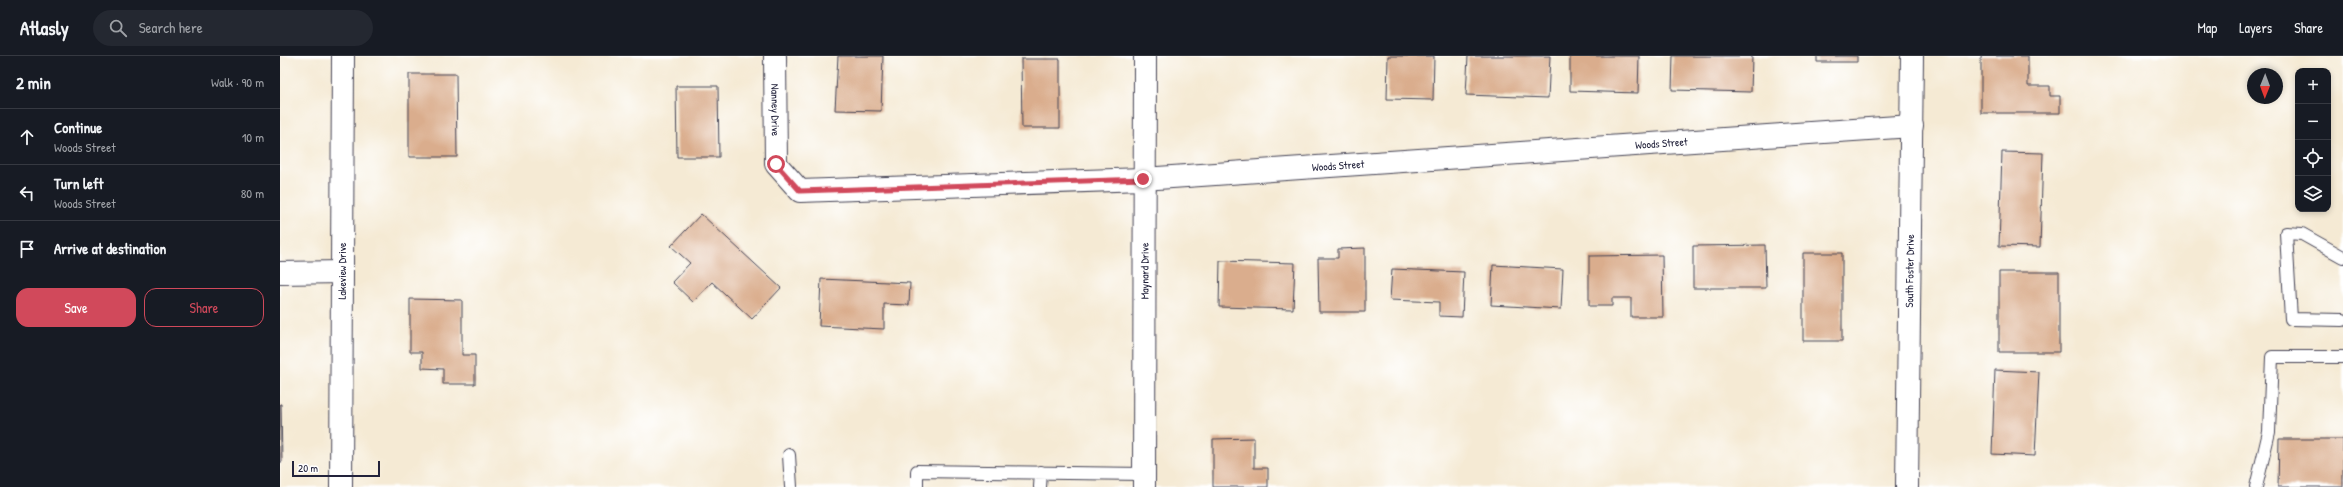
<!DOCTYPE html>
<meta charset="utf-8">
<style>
body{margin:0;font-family:"Patrick Hand",sans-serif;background:#242831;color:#f1f3f6}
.controls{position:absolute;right:12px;top:12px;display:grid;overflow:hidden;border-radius:8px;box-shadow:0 2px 6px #0003}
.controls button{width:36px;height:36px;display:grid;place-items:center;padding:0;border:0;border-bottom:1px solid #363941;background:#171b24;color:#f1f3f6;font:20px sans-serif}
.compass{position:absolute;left:1967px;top:12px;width:36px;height:36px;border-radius:50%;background:#171b24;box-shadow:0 2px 6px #0003;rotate:181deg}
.scale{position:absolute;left:12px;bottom:10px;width:88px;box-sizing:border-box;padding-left:4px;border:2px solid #22223b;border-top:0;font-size:11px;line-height:14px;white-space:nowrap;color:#22223b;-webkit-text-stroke:3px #fff;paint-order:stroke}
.stop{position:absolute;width:12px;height:12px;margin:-9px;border:3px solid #d1495b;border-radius:50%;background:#fff}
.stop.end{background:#d1495b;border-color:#fff;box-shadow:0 1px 4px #0008}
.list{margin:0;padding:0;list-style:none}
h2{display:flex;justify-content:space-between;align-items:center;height:52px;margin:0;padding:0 16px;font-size:17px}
h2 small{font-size:13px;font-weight:400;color:#9ea1a6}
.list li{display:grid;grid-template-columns:26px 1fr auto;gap:12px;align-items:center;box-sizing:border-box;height:56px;padding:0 16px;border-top:1px solid #363941}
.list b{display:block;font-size:15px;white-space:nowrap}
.list p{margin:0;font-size:13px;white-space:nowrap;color:#9ea1a6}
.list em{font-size:13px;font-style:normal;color:#9ea1a6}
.actions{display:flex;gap:8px;padding:12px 16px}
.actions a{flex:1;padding:9px 0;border:1px solid #d1495b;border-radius:12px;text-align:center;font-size:14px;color:#d1495b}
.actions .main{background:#d1495b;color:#fff}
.icon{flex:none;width:22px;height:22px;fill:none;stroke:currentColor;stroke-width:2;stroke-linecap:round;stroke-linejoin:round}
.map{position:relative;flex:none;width:2063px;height:431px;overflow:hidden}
header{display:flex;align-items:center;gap:24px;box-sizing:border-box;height:56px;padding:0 20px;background:#171b24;border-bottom:1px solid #363941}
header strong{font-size:19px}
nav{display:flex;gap:22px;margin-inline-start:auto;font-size:14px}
.search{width:280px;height:36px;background:#242831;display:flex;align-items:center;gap:10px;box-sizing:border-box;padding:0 14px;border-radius:22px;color:#9ea1a6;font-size:15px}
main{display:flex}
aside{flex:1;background:#171b24}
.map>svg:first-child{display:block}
.building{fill:#daad8d}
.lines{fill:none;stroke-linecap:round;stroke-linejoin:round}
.lane-casing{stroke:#424052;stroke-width:14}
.street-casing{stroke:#424052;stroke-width:24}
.lane{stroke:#fff;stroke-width:12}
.street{stroke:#fff;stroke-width:22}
.route{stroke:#d1495b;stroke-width:5}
.labels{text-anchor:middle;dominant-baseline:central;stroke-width:3;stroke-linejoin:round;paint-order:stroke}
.street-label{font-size:11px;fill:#22223b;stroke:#fff}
</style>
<header>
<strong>Atlasly</strong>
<div class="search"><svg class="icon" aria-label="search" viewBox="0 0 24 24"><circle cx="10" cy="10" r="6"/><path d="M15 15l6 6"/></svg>Search here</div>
<nav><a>Map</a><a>Layers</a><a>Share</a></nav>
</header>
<main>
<aside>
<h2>2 min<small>Walk · 90 m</small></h2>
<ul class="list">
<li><svg class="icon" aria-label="ahead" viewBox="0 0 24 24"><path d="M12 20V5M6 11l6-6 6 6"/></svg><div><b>Continue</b><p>Woods Street</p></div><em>10 m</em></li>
<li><svg class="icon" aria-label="left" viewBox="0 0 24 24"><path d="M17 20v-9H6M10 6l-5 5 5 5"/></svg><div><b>Turn left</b><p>Woods Street</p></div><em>80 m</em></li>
<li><svg class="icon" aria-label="arrive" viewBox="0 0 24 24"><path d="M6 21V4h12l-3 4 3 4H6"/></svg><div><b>Arrive at destination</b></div></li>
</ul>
<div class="actions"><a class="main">Save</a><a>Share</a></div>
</aside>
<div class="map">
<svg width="2063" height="431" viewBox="0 0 2063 431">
<rect width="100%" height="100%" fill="#fff"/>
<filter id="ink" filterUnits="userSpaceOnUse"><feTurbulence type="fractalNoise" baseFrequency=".025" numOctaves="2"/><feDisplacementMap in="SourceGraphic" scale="8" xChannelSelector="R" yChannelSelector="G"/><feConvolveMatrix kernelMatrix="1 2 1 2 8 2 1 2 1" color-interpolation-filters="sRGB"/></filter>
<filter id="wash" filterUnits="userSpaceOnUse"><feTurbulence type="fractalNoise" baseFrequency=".012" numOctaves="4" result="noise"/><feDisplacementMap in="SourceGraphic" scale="16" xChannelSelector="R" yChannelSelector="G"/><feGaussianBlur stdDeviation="0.9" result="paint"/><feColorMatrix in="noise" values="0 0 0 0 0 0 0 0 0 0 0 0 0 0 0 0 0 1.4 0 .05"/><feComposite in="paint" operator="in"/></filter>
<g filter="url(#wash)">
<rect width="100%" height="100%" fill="#f5ead4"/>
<g id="blocks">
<path class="building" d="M558,0H603L601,55L555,54Z
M1108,0H1154L1153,44L1107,43Z
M1188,0H1270L1268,42L1186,39Z
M1290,0H1359L1358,37L1290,35Z
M1393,0H1472L1471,36L1392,34Z
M1537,0H1577V6H1537Z
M1701,0H1748V30H1770V40H1780V57H1701Z
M741,3H780V72H742Z
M129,18H176L177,101H129Z
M396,30H438L439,101H397Z
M1722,96L1763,97L1760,191L1719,190Z
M421,158L501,232L472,263L432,226L413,246L392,226L410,207L391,190Z
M1485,189L1486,232H1413V190Z
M1085,192V256H1039L1038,202H1058V193Z
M1523,197H1562V285H1523Z
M1382,199L1383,261H1351V242H1332V250H1309V200Z
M940,205L1015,207L1013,253L939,251Z
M1213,209L1283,213L1281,253L1211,249Z
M1112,213L1184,216L1182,261L1159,260V246L1110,244Z
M1719,216H1779V296H1719Z
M541,223L630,227L629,249L604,248V273L539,270Z
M130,243L182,244V299H195V328H163V313L142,312V296H130Z
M1715,314L1759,316L1755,400L1712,398Z
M0,348H1L2,406H0Z
M974,382V412H988V431H933V383Z
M1999,383H2063V431H1998Z"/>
</g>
</g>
<g filter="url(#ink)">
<use href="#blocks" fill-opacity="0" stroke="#424052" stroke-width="1"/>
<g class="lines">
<defs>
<path id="lane" d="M2063,201L2022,178L2006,177L2011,263L2063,264
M509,399L511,431
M637,431V415L864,418
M760,431L761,416
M1976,431L1989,376L1992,301H2063"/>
<g id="street">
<path id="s1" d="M495,0L496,108L520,135L863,123L1632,70"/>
<path d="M0,217L62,216"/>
<path id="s2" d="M61,431L63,0"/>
<path id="s3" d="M864,431L865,0"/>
<path id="s4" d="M1627,431L1632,0"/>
</g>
</defs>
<use href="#lane" class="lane-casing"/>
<use href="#street" class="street-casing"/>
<use href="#lane" class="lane"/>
<use href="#street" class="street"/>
</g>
</g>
<g class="lines" filter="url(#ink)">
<path class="route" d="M496,108L520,135L863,123"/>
</g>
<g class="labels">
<g class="street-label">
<text stroke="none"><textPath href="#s1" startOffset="54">Nanney Drive</textPath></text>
<text stroke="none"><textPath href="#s1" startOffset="1007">Woods Street</textPath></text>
<text stroke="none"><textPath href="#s1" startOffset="683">Woods Street</textPath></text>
<text stroke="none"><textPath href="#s3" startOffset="216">Maynard Drive</textPath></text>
<text stroke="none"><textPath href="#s2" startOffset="216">Lakeview Drive</textPath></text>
<text stroke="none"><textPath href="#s4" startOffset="216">South Foster Drive</textPath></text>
</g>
</g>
</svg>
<div class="controls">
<button>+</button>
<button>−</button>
<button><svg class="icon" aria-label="locate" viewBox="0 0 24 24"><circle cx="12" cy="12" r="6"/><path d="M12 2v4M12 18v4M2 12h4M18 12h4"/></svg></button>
<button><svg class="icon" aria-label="layers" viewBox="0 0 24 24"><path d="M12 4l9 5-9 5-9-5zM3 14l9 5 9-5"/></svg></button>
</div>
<svg class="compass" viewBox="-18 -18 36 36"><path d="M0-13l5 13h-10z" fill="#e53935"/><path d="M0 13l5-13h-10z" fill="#9ea1a6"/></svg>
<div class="scale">20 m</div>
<div class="stop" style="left:496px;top:108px"></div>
<div class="stop end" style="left:863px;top:123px"></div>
</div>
</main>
